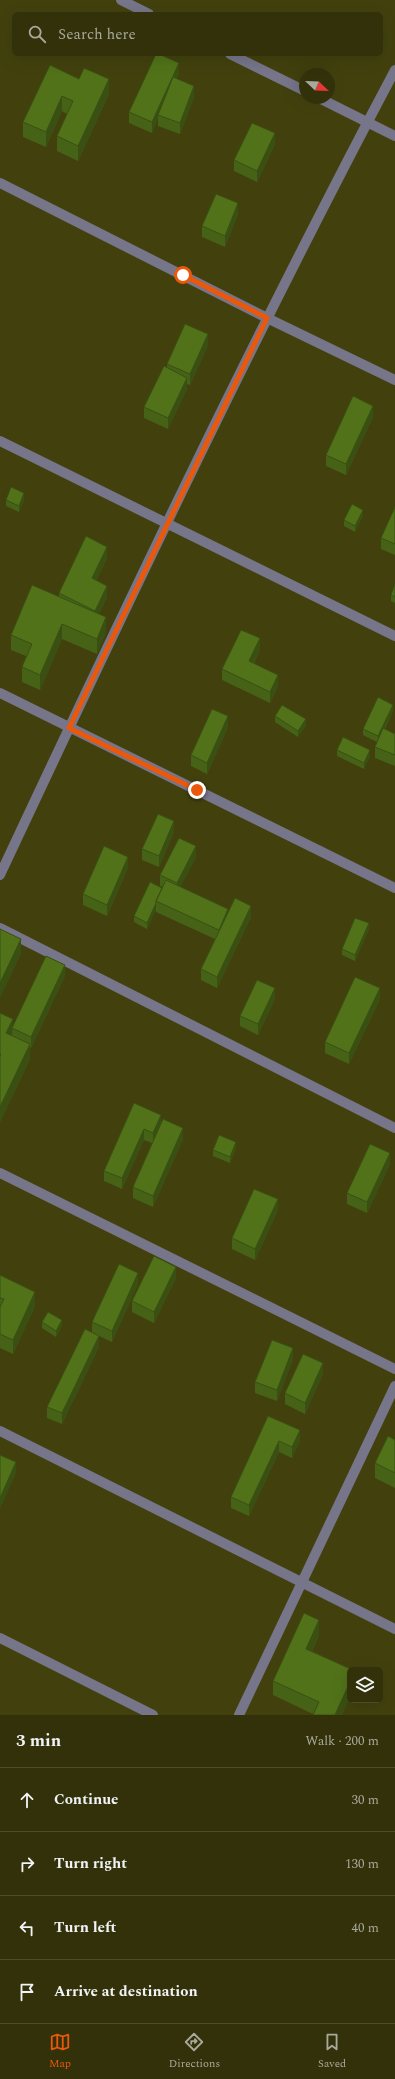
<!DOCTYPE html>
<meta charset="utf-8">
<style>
body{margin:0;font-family:Spectral,serif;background:#3a3913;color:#f1f3f6}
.controls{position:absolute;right:12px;bottom:12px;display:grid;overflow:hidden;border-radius:6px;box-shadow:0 4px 16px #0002}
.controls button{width:36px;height:36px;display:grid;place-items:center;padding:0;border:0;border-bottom:1px solid #4d4c2b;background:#32310a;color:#f1f3f6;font:20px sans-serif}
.compass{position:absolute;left:299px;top:68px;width:36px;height:36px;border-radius:50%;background:#32310a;box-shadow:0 4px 16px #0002;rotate:113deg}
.stop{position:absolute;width:12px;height:12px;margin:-9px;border:3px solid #ea580c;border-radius:50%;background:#fff}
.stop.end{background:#ea580c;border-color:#fff;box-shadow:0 1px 4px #0008}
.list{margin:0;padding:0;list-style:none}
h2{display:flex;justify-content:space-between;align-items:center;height:52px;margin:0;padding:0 16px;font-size:17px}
h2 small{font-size:13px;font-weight:400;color:#a8a99c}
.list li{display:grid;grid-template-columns:26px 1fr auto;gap:12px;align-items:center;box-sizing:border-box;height:64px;padding:0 16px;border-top:1px solid #4d4c2b}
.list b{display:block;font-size:15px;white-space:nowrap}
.list em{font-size:13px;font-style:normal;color:#a8a99c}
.icon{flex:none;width:22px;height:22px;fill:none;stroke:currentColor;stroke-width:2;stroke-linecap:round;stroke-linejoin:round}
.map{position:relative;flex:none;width:395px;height:1715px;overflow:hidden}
.search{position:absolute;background:#32310a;box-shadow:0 4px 16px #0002;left:12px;right:12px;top:12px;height:44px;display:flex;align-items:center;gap:10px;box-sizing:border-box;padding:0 14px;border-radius:6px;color:#a8a99c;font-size:15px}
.sheet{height:308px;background:#32310a}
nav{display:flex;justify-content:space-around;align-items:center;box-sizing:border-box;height:56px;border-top:1px solid #4d4c2b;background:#32310a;font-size:11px;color:#a8a99c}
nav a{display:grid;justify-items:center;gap:2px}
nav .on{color:#ea580c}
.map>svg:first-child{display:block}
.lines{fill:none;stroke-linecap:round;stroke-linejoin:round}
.minor{stroke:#767589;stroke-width:10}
.wall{fill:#466216}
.shaded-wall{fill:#395012}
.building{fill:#517219;stroke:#395012}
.route{stroke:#ea580c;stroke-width:5}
</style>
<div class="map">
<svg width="395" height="1715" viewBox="0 0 395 1715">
<rect width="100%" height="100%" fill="#42410e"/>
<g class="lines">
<path class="minor" d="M121,0L149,14
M230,54L305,91
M319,98L395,136
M0,183L267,318L395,380
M0,441L395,636
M0,693L395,888
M0,875C127,604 255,334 395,70
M0,928L395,1128
M0,1173L395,1369
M0,1431L395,1629
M0,1638L153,1715
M239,1715L395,1386"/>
</g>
<path class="wall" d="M50,65L109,94L78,161L57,151V136L67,114L62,111L46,147L23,137V122Z
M179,74L176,79L194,97L180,134L158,126V118L152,133L129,123V112Z
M275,144L257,182L234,171V160Z
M238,214L225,247L202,237V226Z
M208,345L190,385L187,384V389L168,429L144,418V407L167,368V364Z
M373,417L346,475L326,466V455Z
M24,499L19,512L6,506V500Z
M395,507V555L381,549V538Z
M363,515L355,532L344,526V520Z
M107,558L96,581L107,597L99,614L106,632L97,654L62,639L40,690L22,682V667L26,656L11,650V635L59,597V593Z
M395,584V603L391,601V595Z
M260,649L254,663L278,686L270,703L222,680V669Z
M393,711L385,729L395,734V766L375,758V747L377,742L363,735V729Z
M275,716L306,725L298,737L275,722Z
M228,727L207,774L191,766V755Z
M337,750L370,756L364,769L337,756Z
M174,832L159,867L142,860V849Z
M196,857L180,887L228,913L251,917L217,988L201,980V969L215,939L156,912V909L147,929L134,922V916L163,887L160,886V875Z
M128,868L107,916L83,905V894Z
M369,929L355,961L342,955V949Z
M65,976L31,1048L30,1047V1059L0,1122V1013L13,1027Z
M275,999L258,1035L240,1026V1016Z
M380,999L349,1064L325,1053V1042Z
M134,1103L161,1124L183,1139L153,1207L133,1198V1187L152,1143L144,1140L122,1189L104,1181V1171Z
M236,1148L230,1163L213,1156V1150Z
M390,1164L367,1213L347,1204V1193Z
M278,1210L255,1260L232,1249V1238Z
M0,1275L35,1306L13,1354L0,1348Z
M176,1278L154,1323L132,1312V1301Z
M138,1284L112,1342L99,1336V1347L62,1424L47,1418V1407L92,1332V1322Z
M42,1322L62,1325L56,1337L42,1328Z
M293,1359L277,1401L255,1393V1382Z
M323,1374L305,1414L285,1404V1393Z
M268,1416L300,1441L292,1458L279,1452L249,1516L231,1508V1497Z
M395,1440V1488L375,1478V1463Z
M319,1635L312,1651L350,1670V1697L342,1715L313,1714L273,1695V1681Z"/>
<path class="shaded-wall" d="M179,63V74L160,115H158V118L152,133V122Z
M109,79V94L78,161V146Z
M194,86V97L180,134V123Z
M62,96V111L46,147V132Z
M275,133V144L257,182V171Z
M238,203V214L225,247V236Z
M208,334V345L190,385V374Z
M187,378V389L168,429V418Z
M373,406V417L346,475V464Z
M24,493V499L19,512V506Z
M363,510V515L355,532V526Z
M107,547V558L92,589V578Z
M107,586V597L95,622V611Z
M106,617V632L97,654V639Z
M62,624V639L40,690V675Z
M260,638V649L249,672V661Z
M278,675V686L270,703V692Z
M393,705V711L378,742V736Z
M228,716V727L207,774V763Z
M306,719V725L298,737V731Z
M370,750V756L364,769V763Z
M174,821V832L159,867V856Z
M196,846V857L177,894V883Z
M128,857V868L107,916V905Z
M156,903V909L147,929V923Z
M251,906V917L217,988V977Z
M228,909V920L219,941V930Z
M369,923V929L355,961V955Z
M21,939V954L0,998V983Z
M65,965V976L31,1048V1037Z
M275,988V999L258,1035V1024Z
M380,988V999L349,1064V1053Z
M13,1019L12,1035L6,1048V1033Z
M30,1044V1059L0,1122V1107Z
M161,1115V1126L153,1144V1133Z
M183,1128V1139L153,1207V1196Z
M144,1129V1140L122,1189V1178Z
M236,1142V1148L230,1163V1157Z
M390,1153V1164L367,1213V1202Z
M278,1199V1210L255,1260V1249Z
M176,1267V1278L154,1323V1312Z
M138,1273V1284L112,1342V1331Z
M35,1292V1306L13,1354V1340Z
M62,1320V1325L56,1337V1331Z
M99,1336V1347L62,1424V1413Z
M293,1348V1359L277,1401V1390Z
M323,1363V1374L305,1414V1403Z
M300,1430V1441L292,1458V1447Z
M279,1441V1452L249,1516V1505Z
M16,1462V1473L0,1509V1498Z
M319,1620V1635L306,1663V1649Z
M350,1682V1697L342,1715H335Z"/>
<path class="building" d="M156,54H159L179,63L152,122L129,112Z
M50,65L79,79L84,68L109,79L78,146L57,136L73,101L62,96L46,132L23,122Z
M173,77L194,86L180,123L158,115Z
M252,123L275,133L257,171L234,160Z
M216,194L238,203L225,236L202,226Z
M185,324L208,334L190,374L167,364Z
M164,366L187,378L168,418L144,407Z
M353,396L373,406L346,464L326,455Z
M11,487L24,493L19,506L6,500Z
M352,504L363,510L355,526L344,520Z
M395,507V544L381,538Z
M86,536L107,547L92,578L107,586L95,611L59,593Z
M395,584V597L391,595Z
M32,585L106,617L97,639L62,624L40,675L22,667L32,644L11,635Z
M241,630L260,638L249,661L278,675L270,692L222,669Z
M378,697L393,705L378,736L363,729Z
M282,705L306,719L298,731L275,716Z
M212,709L228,716L207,763L191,755Z
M383,728L395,734V755L375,747Z
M343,737L370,750L364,763L337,750Z
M158,814L174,821L159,856L142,849Z
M179,838L196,846L177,883L160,875Z
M104,846L128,857L107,905L83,894Z
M166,880L228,909L219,930L156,901Z
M150,882L162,888L156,901V903L147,923L134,916Z
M235,898L251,906L217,977L201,969Z
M355,918L369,923L355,955L342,949Z
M0,929L21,939L0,983Z
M46,956L65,965L31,1037L12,1028Z
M355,977L380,988L349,1053L325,1042Z
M257,980L275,988L258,1024L240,1016Z
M0,1013L13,1019L6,1033L30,1044L0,1107V1056L1,1055L0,1054Z
M134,1103L161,1115L153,1133L144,1129L122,1178L104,1171Z
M163,1119L183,1128L153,1196L133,1187Z
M219,1135L236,1142L230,1157L213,1150Z
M370,1144L390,1153L367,1202L347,1193Z
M254,1189L278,1199L255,1249L232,1238Z
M154,1256L176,1267L154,1312L132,1301Z
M119,1264L138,1273L112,1331L92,1322Z
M0,1275L35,1292L13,1340L0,1334V1307L4,1299L0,1298Z
M48,1312L62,1320L56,1331L42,1322Z
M85,1329L99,1336L62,1413L47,1407Z
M272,1340L293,1348L277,1390L255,1382Z
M303,1354L323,1363L305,1403L285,1393Z
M268,1416L300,1430L292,1447L279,1441L249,1505L231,1497Z
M388,1436L395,1440V1473L375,1463Z
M0,1455L16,1462L0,1498Z
M304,1613L319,1620L306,1649L353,1670H350V1682L335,1715H313L319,1702L273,1681Z"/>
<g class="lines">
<path class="route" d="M183,275L267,318L69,728L197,790"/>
</g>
</svg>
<div class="controls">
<button><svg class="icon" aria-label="layers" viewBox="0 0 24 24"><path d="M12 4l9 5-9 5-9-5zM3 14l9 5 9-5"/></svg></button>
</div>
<svg class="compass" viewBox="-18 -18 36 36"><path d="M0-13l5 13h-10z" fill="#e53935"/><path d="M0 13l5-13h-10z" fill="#a8a99c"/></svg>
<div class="stop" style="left:183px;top:275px"></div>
<div class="stop end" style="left:197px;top:790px"></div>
<div class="search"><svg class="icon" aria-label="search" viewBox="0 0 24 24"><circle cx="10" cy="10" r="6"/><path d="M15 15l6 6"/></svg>Search here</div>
</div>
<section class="sheet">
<h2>3 min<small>Walk · 200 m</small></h2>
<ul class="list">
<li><svg class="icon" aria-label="ahead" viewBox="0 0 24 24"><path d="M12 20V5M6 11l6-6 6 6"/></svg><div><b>Continue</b></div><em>30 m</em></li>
<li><svg class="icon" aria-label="right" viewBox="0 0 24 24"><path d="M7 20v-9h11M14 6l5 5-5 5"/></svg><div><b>Turn right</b></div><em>130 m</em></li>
<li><svg class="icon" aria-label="left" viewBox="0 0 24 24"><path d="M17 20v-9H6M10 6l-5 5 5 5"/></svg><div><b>Turn left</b></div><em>40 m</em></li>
<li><svg class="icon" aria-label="arrive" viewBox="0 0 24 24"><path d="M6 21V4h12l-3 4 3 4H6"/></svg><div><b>Arrive at destination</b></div></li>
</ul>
</section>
<nav>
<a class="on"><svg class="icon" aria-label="map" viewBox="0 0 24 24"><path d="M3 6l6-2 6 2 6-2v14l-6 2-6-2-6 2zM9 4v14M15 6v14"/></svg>Map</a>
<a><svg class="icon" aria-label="directions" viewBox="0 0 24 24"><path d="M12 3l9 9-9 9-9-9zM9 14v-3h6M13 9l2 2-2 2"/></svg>Directions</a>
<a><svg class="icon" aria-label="saved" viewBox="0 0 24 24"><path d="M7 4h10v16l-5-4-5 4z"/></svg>Saved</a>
</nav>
